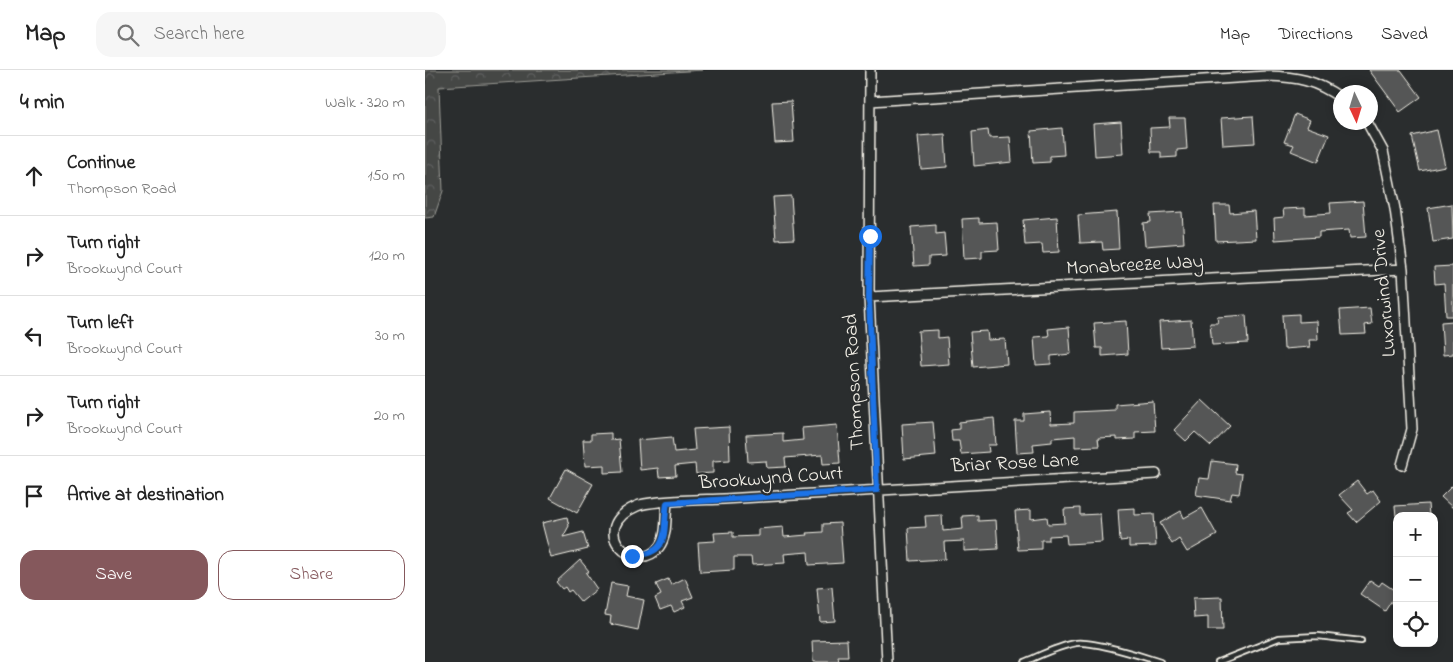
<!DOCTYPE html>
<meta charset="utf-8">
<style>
body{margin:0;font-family:"Indie Flower",sans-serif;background:#f6f6f6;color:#222}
.controls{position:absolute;right:15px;bottom:15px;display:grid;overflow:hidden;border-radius:10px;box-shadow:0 2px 8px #0003}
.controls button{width:45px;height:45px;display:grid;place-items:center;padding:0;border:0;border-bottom:1px solid #e0e0e0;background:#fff;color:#222;font:25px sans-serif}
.compass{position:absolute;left:908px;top:15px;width:45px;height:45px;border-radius:50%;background:#fff;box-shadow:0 2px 8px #0003;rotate:176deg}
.stop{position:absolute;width:15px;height:15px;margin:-11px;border:4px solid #1a73e8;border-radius:50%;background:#fff}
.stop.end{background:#1a73e8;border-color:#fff;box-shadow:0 1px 5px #0008}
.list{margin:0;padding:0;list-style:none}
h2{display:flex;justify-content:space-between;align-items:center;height:65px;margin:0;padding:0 20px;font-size:21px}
h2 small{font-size:16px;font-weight:400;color:#767676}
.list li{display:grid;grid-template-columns:32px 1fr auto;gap:15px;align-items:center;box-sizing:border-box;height:80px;padding:0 20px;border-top:1px solid #e0e0e0}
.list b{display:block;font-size:19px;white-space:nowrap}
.list p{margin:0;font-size:16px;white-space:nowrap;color:#767676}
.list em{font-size:16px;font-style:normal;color:#767676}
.actions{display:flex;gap:10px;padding:15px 20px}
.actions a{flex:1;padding:11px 0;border:1px solid #85585c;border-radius:15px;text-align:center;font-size:18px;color:#85585c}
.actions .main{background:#85585c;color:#fff}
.icon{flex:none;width:28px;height:28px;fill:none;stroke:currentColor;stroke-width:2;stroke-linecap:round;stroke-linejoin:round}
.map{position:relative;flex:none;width:1028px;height:592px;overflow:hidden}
header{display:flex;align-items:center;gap:30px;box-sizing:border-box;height:70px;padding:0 25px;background:#fff;border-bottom:1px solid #e0e0e0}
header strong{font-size:24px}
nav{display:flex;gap:28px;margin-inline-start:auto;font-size:18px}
.search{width:350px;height:45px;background:#f6f6f6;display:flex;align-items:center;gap:12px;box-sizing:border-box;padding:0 18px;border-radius:15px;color:#767676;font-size:19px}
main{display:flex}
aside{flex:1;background:#fff}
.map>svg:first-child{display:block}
.forest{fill:url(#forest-crowns);stroke:#9c9c96}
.building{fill:#555756;stroke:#f4f1e8}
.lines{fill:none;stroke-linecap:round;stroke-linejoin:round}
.service-casing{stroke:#f4f1e8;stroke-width:8}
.minor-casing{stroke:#f4f1e8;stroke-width:12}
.service{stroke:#2a2d2e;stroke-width:4.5}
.minor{stroke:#2a2d2e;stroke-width:9}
.route{stroke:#1a73e8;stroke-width:6}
.labels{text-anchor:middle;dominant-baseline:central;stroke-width:4.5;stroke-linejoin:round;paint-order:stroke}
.street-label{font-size:20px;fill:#f4f1e8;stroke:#2a2d2e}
</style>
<header>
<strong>Map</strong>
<div class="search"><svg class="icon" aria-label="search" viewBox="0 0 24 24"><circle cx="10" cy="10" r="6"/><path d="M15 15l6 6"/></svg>Search here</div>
<nav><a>Map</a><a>Directions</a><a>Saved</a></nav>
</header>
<main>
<aside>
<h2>4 min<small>Walk · 320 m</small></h2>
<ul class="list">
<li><svg class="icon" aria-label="ahead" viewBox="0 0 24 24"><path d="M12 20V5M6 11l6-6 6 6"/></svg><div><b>Continue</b><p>Thompson Road</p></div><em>150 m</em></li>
<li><svg class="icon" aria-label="right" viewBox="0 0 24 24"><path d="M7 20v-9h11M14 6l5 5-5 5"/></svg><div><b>Turn right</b><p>Brookwynd Court</p></div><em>120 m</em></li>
<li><svg class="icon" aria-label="left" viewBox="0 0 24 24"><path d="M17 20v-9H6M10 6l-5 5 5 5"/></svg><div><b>Turn left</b><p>Brookwynd Court</p></div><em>30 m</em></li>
<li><svg class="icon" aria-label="right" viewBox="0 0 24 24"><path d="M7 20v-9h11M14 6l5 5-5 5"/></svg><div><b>Turn right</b><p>Brookwynd Court</p></div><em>20 m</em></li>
<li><svg class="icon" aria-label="arrive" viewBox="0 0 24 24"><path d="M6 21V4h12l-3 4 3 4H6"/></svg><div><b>Arrive at destination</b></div></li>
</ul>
<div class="actions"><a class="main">Save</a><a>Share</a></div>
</aside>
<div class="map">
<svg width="1028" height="592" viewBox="0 0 1028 592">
<defs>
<pattern id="forest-crowns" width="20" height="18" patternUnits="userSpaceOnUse" patternTransform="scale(1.25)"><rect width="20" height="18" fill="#444645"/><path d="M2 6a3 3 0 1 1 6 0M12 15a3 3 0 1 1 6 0" fill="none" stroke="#606160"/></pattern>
</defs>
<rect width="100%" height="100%" fill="#2a2d2e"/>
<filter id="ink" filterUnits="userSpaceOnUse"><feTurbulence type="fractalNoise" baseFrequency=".02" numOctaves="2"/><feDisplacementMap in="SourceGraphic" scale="10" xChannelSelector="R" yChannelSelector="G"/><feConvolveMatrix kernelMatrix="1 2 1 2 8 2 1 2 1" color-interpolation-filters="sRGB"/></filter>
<g filter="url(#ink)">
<path class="forest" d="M0,0H278L14,17L18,121L9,147L0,148Z"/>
<path class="building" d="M944,0H976L996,27L975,42Z
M366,31L369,72L350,73L347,32Z
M870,44L885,50L882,57L904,65L893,92L866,81L869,75L859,72Z
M828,46L830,73L798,75L796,48Z
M744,48H760L762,79L752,80V87L736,88V82H726L725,58L745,57Z
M696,52L698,84L670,86L668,54Z
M637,58L639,85L625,86V92L608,93L606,61Z
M563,60L564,68L585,67L587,92L549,96L547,62Z
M1012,60L1020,96L995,101L987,66Z
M520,64L522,97L496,99L493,66Z
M366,126L369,169L351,170L348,127Z
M938,131L941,167L925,168L924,160L894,162V167L850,170L849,148L859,147L858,139L880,138V145L906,143L905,133Z
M1027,134L1028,169L1008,172L1003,138Z
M789,135H804L805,143L829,141L831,169L791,171Z
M692,142L694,179L678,180L677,172L655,173L653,145Z
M757,142L759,173L720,176L718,153L726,152L725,144Z
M632,147L634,182L618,183L617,174L600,175L598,150Z
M554,148V153L572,152L574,180L557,181V188L539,189L537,149Z
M511,155V164L519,163L521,186L504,187V195L489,196L486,157Z
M1028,196V246H1021L1019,213L1010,214L1009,197Z
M945,238L947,254L940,255L941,264L917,265L915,240Z
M874,244V252L892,251L893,270H884L885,277L859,279L857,245Z
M821,245L823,273L787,275L785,253H793L792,247Z
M766,250L768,276L736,278L734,252Z
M701,251L703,284L677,286V278H671L669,253Z
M1028,251V284L1018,285L1016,252Z
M644,257L646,284L626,286V294L611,295L609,267L624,266L623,259Z
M513,260V268L522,267L524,294L496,296L493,261Z
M562,261L563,270L580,269L582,294L548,297L545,262Z
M777,330L805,356L786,376L770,362L761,371L749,360Z
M728,331L730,361L710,362V369L692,370V367L673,368L674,376L650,377V366L627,368V372L608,374L609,382L592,383L590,351H599V344L625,342L626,354L649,353V342L690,340V334Z
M569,348L571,375H563L564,382L536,384L534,371H527L526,360L534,359V352Z
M508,352L511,386L479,389L477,354Z
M412,355L415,393L398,394L397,385L360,388L361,397L342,398L341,391L323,392L321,365L358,363V372L378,370L377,358Z
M304,357L305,390L288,391V403L271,404L270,394L250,396L251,406L234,407L233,398L215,400L213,370L247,367L249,382L270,380L268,359Z
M186,363V370L194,369L197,402L179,403V395L160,396L158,370H166V364Z
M787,391L811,394L810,403L817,404L814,424L807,423L805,430L771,425L774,408L784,409Z
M141,399L168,414L152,443L125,428Z
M932,411L942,424L948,420L956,431L931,452L923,443L928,440L914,425Z
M1028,415V438L1016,427Z
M1003,434L1004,446H971L970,436Z
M655,438V445L675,444L677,472L642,474L641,465L624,466V470H616V479L593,480L590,441L606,440V449L622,447L623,454L640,453L639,439Z
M710,438V445L729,444L731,476L704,477V470L695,471L693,439Z
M777,438L792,465L762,482L754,469L747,474L735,453L756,441L759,448Z
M517,445L518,461L538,459L537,446L553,445V451L571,450L573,479L539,481V471L519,472L520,489L485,491L483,458L501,457L500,446Z
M142,447L144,456L138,467L158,462L163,479L126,488L117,453Z
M415,453L418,493L384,495L383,482L359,484L360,493L327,495L326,487H309V500L275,502L273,472L290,471L289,463L308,462V467L333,466V459L358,457L359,467L382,465L381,463L398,462V454Z
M155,490L164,501L161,503L172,519L156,532L146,520L143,522L140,517L137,519L131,512Z
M260,508L268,527L257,531L260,537L249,542L246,536L235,540L230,528L236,525L231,514L243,509L246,515Z
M945,510L954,516L957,512L972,522L960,541L935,524Z
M186,513L203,516L201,526L219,530L213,560L185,554L186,546L180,545Z
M407,517L410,551L395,552L392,518Z
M797,527L798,560H783V547L769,548L768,528Z
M422,570L423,587H413L414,592H388L387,571Z"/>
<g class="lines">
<defs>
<path id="service" d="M599,592C616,585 633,576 651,573C668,571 717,586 735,592
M793,592L854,568L893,566L936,571"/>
<path id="minor" d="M445,0L444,227L462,592
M445,31L842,6C873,7 890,10 916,28
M942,52L958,81L970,139L978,199L987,359L977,395
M444,227L978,199
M242,433C240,447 243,465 234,477C211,507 159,459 212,436C226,430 281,430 299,429C443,420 587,412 731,404"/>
</defs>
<use href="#service" class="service-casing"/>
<use href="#minor" class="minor-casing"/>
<use href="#service" class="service"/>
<use href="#minor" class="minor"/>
</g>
</g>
<g class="lines" filter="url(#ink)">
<path class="route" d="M207,486C247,483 237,463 242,433L452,420L444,227L445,166"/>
</g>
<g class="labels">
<g class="street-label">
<text transform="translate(710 196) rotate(-3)">Monabreeze Way</text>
<text transform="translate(960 223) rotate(-95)">Luxorwind Drive</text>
<text transform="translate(430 312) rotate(-93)">Thompson Road</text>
<text transform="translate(590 394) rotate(-3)">Briar Rose Lane</text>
<text transform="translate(346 409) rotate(-4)">Brookwynd Court</text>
</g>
</g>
</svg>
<div class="controls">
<button>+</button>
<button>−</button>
<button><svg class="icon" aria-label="locate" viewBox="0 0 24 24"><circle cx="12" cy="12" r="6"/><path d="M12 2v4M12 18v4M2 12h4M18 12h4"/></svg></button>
</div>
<svg class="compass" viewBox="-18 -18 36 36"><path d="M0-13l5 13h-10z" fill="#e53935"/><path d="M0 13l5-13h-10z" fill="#767676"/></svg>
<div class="stop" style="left:445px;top:166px"></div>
<div class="stop end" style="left:207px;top:486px"></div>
</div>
</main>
